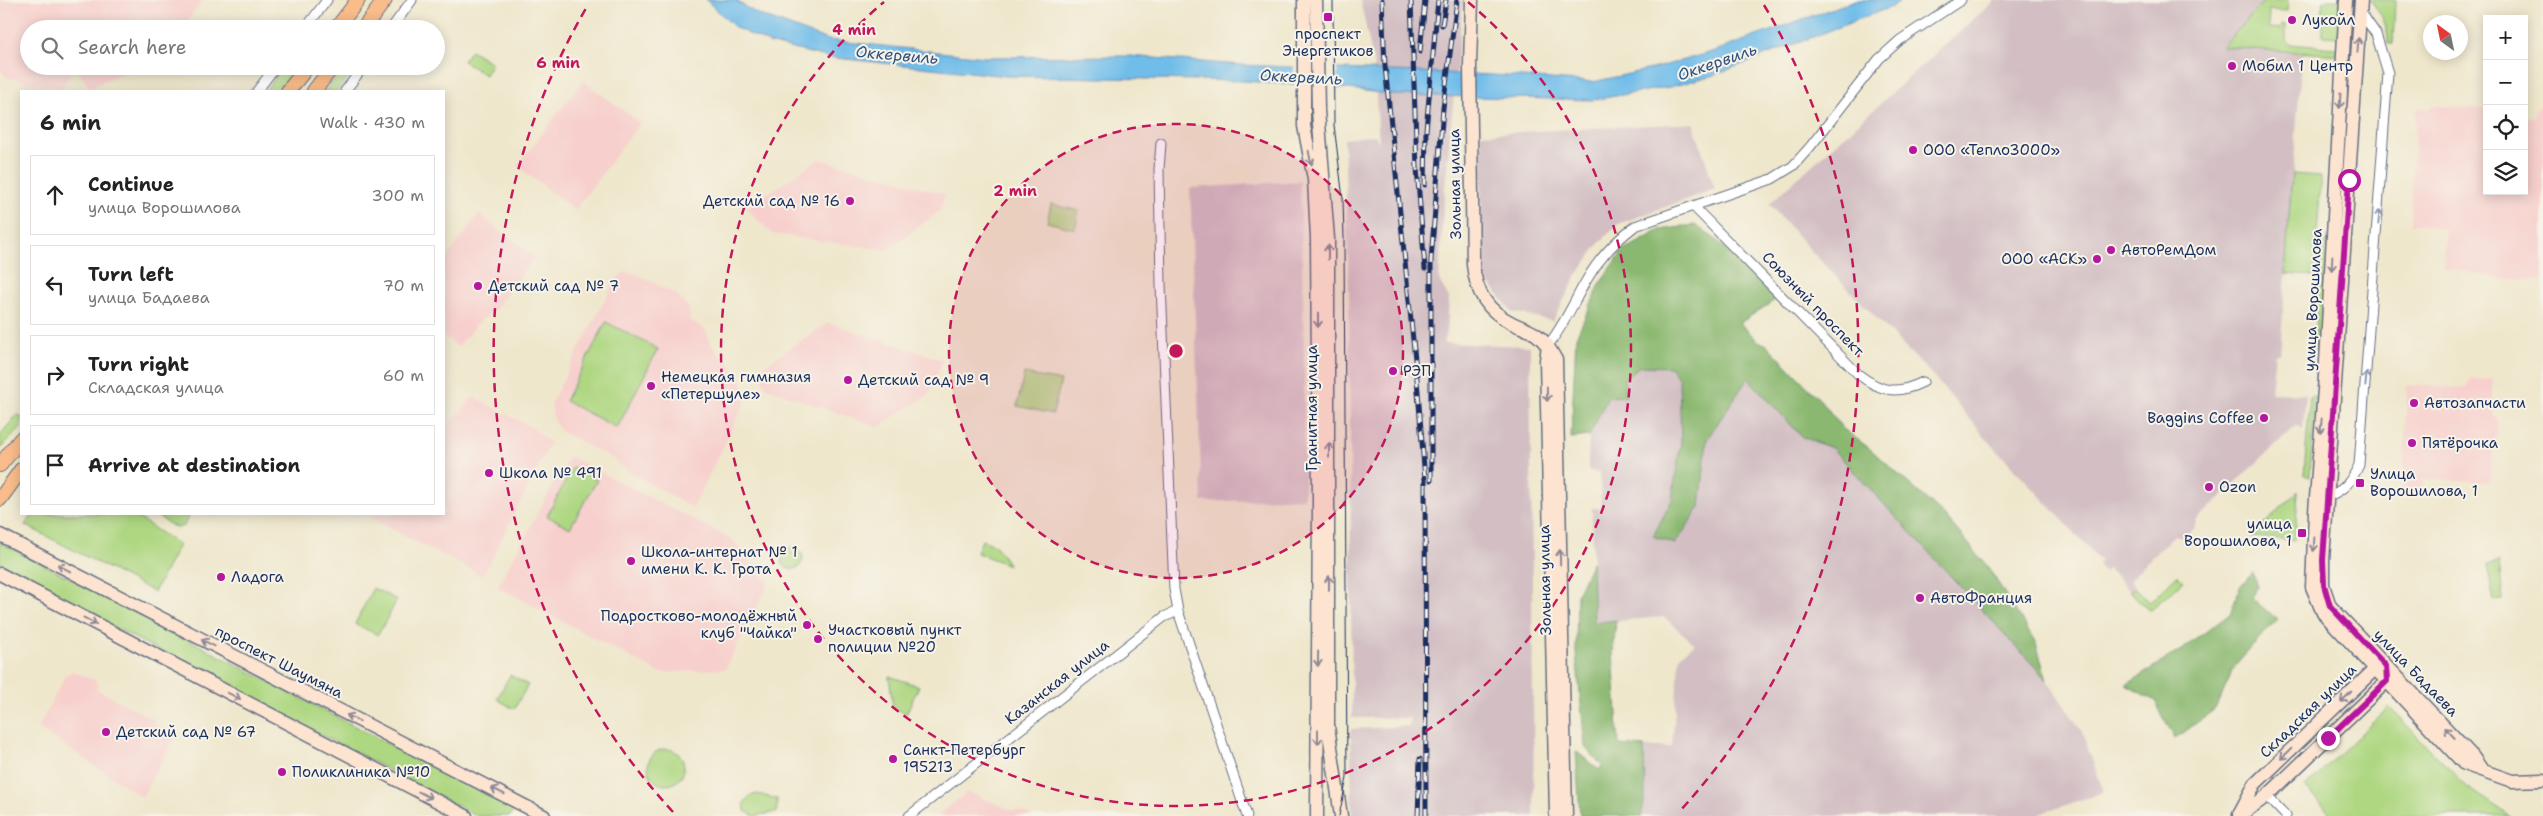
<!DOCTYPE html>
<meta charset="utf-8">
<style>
body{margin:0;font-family:"Shantell Sans",sans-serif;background:#f2f2f2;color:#222}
.controls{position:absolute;right:15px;top:15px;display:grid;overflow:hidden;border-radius:0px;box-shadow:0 2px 12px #0003}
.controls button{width:45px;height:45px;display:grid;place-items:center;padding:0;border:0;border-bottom:1px solid #e0e0e0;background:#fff;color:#222;font:25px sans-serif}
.compass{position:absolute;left:2423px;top:15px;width:45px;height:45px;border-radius:50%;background:#fff;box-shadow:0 2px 12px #0003;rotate:327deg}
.stop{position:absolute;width:15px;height:15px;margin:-11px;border:4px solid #b5179e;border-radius:50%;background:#fff}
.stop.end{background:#b5179e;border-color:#fff;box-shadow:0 1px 5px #0008}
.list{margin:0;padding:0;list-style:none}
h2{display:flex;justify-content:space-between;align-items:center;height:65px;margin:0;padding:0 20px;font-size:21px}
h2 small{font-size:16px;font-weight:400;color:#767676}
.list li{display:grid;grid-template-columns:32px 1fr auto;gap:15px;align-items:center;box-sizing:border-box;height:80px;margin:0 10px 10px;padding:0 10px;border:1px solid #e0e0e0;border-radius:0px}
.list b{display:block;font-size:19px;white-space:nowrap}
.list p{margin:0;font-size:16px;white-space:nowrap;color:#767676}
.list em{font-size:16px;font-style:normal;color:#767676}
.icon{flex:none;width:28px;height:28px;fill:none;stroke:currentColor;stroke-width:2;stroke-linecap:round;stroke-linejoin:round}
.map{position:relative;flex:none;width:2543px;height:816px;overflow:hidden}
.search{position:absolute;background:#fff;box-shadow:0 2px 12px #0003;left:20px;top:20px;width:425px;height:55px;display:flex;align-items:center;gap:12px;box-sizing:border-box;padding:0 18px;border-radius:28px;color:#767676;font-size:19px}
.panel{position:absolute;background:#fff;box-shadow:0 2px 12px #0003;left:20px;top:90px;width:425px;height:425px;border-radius:0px}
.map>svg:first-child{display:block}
.built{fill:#f7d0cd}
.industrial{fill:#d2bec3}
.green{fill:#aed781;stroke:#648370}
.forest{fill:#8ab86f;stroke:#527466}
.water{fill:#71bdea;stroke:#4676a4}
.pier{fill:#efe7cc}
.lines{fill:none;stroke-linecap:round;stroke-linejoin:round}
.street-casing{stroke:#656f84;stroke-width:11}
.secondary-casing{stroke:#656f84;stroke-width:15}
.primary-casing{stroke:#656f84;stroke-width:16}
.street{stroke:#fff;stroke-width:9}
.secondary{stroke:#fde4d0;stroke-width:12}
.primary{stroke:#f9bc8a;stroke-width:14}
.tram{stroke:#1b2f5e;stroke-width:1}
.rail-casing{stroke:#1b2f5e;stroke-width:5}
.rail{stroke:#f7f3e8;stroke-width:3;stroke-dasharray:9;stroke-linecap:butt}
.oneway{stroke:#8c8a97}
.oneway2{stroke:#8d97ae}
.route{stroke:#b5179e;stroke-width:6}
.ring{fill:none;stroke:#c2185b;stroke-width:2.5;stroke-dasharray:9 6}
.poi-dot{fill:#b5179e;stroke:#f7f3e8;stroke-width:2}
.labels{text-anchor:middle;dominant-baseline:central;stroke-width:4;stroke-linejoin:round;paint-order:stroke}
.poi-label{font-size:15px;fill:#1b2f5e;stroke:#f7f3e8;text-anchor:start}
.street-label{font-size:15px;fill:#1b2f5e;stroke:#f7f3e8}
.water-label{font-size:16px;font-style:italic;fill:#305281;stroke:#f7f3e8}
.centre{fill:#c2185b;stroke:#f7f3e8;stroke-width:2.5}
.ring-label{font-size:15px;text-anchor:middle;font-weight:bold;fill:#c2185b;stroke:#f7f3e8;stroke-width:4;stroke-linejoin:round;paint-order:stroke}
</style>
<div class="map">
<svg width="2543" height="816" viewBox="0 0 2543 816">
<rect width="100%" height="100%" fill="#f7f3e8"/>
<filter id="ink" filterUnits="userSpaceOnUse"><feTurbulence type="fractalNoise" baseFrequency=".02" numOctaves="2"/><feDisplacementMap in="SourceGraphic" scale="10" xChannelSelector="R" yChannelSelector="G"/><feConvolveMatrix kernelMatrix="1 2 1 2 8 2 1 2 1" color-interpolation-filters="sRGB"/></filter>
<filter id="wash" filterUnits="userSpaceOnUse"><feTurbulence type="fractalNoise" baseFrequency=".0096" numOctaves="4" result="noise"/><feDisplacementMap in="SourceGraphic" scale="20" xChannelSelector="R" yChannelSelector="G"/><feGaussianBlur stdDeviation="1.12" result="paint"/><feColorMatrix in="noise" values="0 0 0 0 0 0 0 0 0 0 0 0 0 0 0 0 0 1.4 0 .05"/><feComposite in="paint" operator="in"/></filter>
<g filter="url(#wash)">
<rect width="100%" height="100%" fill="#efe7cc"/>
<path class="built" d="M0,0H203L182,29H29V66H74L61,89L7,77L0,70Z
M74,66H136L90,88Z
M583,81L640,123L575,210L517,166Z
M2543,105V280L2504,279L2443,267L2446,228L2411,224L2416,108L2428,109L2435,106L2487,109V191H2524V113L2527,117H2534L2536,110Z
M819,159L945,194L940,211L886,250L772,234L746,208Z
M479,214L535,257L494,311L477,324L458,347L444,336V261Z
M625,272L634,273L677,295L689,308L690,320L705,329L711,345L739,374L747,398L693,508L626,470L613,459L560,431L554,421L551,403L615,280Z
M828,323L943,360L929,394L878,427L767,388L756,371Z
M2493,378V413L2498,421V434L2492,441L2490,482L2423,478L2421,495H2403L2407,385L2466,388L2471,379Z
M473,397L533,428L550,443L483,576L372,519L377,514H444V432Z
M569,456L733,540L769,583L725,669L660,673L497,587Z
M73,671L96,681L98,685L96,689L155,720L153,724L176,735L142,797L38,728L66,675Z
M968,792L1011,810H1018L1032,816H937Z"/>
<path class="industrial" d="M1360,0H1463L1443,209L1439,280L1449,298L1447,331L1443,343L1530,346L1534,816H1352L1351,729L1409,726L1410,718H1352L1349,285L1344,139L1375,135L1379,144L1374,64Z
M1995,0H2265L2223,47L2302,52L2280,354H2275L2271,393L2306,394L2303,430L2296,425L2197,520L2194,528L2184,537L2174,535L2130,579L2135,587L2131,592L2108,568L2104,572L2098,564L2101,561L1994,447L1933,376L1812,252L1769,204Z
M1693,123L1715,189L1618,224L1600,242L1577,275L1553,321L1512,312L1482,274L1481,134Z
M1300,181L1304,342V498L1202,502L1190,188Z
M1764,365L2047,680L2081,730L2104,792L2034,816H1641L1645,796L1644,747H1672L1679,663L1680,656L1695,644L1664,617L1594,623L1592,508H1601L1600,472L1588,471L1589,436L1608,397L1640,366L1670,367L1679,379L1681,441L1672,500L1653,535L1700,507L1707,439L1748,377Z"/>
<path class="green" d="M2265,0H2288L2287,11L2269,10L2268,28L2281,29L2282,25H2286V40L2290,44L2337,48L2340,55L2222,47Z
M2323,0H2342L2340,37L2324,36L2322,33Z
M2370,0H2395L2393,44H2388C2388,25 2382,14 2370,0Z
M471,50L492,63L485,75L463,61Z
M284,66H298L278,91H265Z
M344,66H357L337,91H325Z
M2292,174L2321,176L2314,276L2285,274Z
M1051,204L1079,211L1075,229L1047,222Z
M2320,242H2327L2320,350H2314Z
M606,322L658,349L617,428L565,401Z
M1024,374L1061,381L1053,414L1017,406Z
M2315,396L2310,476L2304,475L2310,397Z
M17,415L21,416V427L0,449V435Z
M573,467L597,480L570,528L547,516Z
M2298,491L2295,540L2251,537Z
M34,514H133L179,545L154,592L25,525Z
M154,514H189L184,526L176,528Z
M982,540L995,545L1009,565L977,553Z
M0,542L514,809L510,816H477L0,568Z
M781 558a11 11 0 1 1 22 0a11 11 0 1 1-22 0Z
M2499,562L2503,600L2494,601L2487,564Z
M2177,575L2183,581L2151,610L2147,609L2131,592L2135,587L2150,602Z
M373,588L397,600L378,635L355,624Z
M510,675L528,685L514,709L497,699Z
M889,676L919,686L906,714L893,707Z
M2389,707L2466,786L2510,816H2333L2305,787Z
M648 767a18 18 0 1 1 36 0a18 18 0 1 1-36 0Z
M757,794L777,799V812L754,816L745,811L744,803L750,796Z"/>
<path class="forest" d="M1695,225L1718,241L1775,300L1740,323L1758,341L1767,345L1824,404L1842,428L1869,448L1945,516L1988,567L2036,643L2047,680L1832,448L1802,437L1748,378L1707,439L1700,507L1675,544L1653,536L1672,500L1681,441L1679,379L1670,367L1640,366L1624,379L1626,396L1608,397L1589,436L1571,438L1576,337L1601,282L1623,251L1660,230Z
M1592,562L1594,623L1616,620L1613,653L1619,745L1644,747L1645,796L1641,816H1580L1576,751L1599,770L1602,765L1585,747L1576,652L1577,594Z
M2253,573L2257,587L2252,599L2277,619L2235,666L2215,709L2175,739L2155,701L2126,685L2181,650L2230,614L2240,586Z"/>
<path class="water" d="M706,0H735L757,14L828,40L985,57L1130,56L1239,65L1493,75L1593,82L1656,68L1715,51L1856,0H1902L1891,7L1714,75L1670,87L1592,100L1395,95L1349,89L1244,81L1007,76L826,57L769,43L736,28Z"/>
<path class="pier" d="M1294,65L1337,67V90L1294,88Z"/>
</g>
<g filter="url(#ink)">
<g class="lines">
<defs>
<path id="street" d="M305,29L327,0
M391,29L412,0
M257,91L276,66
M345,91L364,66
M1161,143L1159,169L1161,285L1174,589L1178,611L1247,816
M1694,207L1858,374C1881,392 1897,395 1923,382
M1548,345C1564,326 1573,303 1586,281C1598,260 1615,241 1635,226L1772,179L1793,166L1810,147L1879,59L1900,40L1961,0
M2328,496C2344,491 2352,480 2359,465L2388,73L2376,34L2360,11
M2267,796L2286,816
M909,816L1164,617L1178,611"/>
<path id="secondary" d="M1304,0V126L1314,179L1317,239L1319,501L1317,816
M1316,0L1318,110L1328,239V726L1341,816
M1472,0L1470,65L1473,265C1476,292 1487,311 1512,323C1520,327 1530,330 1537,335C1546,342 1551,351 1556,360L1566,816
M2346,0L2326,362L2315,512L2312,587L2323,613L2464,764L2512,781L2543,780
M2361,0L2323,560V585L2330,606L2473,757L2482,770
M1548,345L1546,360L1556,816
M0,535L544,816
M0,574L466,816
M2239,814L2255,784L2375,669L2382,667
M2239,816L2267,796L2387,681V673"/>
<path id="primary" d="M336,29L358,0
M363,29L385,0
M288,91L308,66
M314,91L333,66
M0,465L21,439
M0,499L21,470"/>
</defs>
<use href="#street" class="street-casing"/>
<use href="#secondary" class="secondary-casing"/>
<use href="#primary" class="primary-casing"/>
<use href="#street" class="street"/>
<use href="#secondary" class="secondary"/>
<use href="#primary" class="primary"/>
<path class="tram" d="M1333,0L1334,125L1343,199L1344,239L1347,778L1339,816"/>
<defs>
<path id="rail" d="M1382,0L1385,66L1417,379L1425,480L1426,816
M1411,0L1417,168L1425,269
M1442,25L1446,0
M1420,52L1425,0
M1425,185L1426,130L1438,0
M1431,480V260L1443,108L1457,0
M1418,816L1420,759"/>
</defs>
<use href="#rail" class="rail-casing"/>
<use href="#rail" class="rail"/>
</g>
<defs><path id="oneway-shaft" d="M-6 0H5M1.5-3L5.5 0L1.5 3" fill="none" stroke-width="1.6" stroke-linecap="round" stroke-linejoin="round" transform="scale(1.25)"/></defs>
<g class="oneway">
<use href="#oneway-shaft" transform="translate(2358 45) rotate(-86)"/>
<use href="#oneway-shaft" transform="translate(2340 101) rotate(93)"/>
<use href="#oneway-shaft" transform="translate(1310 158) rotate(79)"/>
<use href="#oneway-shaft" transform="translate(1328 252) rotate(-90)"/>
<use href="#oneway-shaft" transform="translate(2332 263) rotate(93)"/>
<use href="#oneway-shaft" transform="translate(1318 320) rotate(90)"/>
<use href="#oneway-shaft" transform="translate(1547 394) rotate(89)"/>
<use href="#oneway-shaft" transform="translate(2321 426) rotate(95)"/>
<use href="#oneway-shaft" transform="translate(1329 450) rotate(-90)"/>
<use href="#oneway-shaft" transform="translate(2314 544) rotate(93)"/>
<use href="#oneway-shaft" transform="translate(1560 557) rotate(-91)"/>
<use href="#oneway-shaft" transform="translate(64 568) rotate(-152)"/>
<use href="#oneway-shaft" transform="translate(1329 583) rotate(-90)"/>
<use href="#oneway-shaft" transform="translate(90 621) rotate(28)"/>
<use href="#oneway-shaft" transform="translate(208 643) rotate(-153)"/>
<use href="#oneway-shaft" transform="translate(1318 659) rotate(91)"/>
<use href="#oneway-shaft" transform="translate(234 696) rotate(27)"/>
<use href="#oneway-shaft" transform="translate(2346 697) rotate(136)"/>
<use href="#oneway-shaft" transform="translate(353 718) rotate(-153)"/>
<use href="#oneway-shaft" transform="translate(2450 733) rotate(-133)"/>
<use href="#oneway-shaft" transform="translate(1318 737) rotate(90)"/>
<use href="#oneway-shaft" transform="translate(2286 754) rotate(136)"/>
<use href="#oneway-shaft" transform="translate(498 791) rotate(-154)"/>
<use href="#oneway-shaft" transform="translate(425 795) rotate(27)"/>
</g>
<g class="oneway2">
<use href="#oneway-shaft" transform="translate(2379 217) rotate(-85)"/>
<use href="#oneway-shaft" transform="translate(2366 379) rotate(-85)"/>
</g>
</g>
<g class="lines" filter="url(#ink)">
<path class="route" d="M2328,738L2387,681L2386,666L2330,606L2324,585L2323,560L2349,180"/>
</g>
<circle cx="1176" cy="351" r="227" fill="#c2185b" fill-opacity=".12"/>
<g class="ring">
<circle cx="1176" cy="351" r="227"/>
<path d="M1468 2A455 455 0 1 1 884 2"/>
<path d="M673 812A682 682 0 0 1 588 5M1764 5A682 682 0 0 1 1679 812"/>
</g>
<g class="poi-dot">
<rect x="1323" y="12" width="10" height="10" rx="2.5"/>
<circle cx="2292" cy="20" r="5"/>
<circle cx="2232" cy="66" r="5"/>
<circle cx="1913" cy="150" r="5"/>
<circle cx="850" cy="201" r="5"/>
<circle cx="2111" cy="250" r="5"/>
<circle cx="2097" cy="259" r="5"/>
<circle cx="478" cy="286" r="5"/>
<circle cx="1393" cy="371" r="5"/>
<circle cx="848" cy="380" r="5"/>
<circle cx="651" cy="386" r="5"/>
<circle cx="2414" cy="403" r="5"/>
<circle cx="2264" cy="418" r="5"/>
<circle cx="2412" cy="443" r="5"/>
<circle cx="489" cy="473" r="5"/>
<rect x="2355" y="478" width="10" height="10" rx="2.5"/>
<circle cx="2209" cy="487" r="5"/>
<rect x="2297" y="528" width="10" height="10" rx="2.5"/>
<circle cx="631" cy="561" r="5"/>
<circle cx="221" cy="577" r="5"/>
<circle cx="1920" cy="598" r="5"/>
<circle cx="807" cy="625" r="5"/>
<circle cx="818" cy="639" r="5"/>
<circle cx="106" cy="732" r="5"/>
<circle cx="893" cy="759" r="5"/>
<circle cx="282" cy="772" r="5"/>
</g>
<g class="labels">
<g class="poi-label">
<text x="2302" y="20">Лукойл</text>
<text x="1328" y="34" text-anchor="middle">проспект<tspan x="1328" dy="17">Энергетиков</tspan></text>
<text x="2242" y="66">Мобил 1 Центр</text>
<text x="1923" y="150">ООО «Тепло3000»</text>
<text x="840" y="201" text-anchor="end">Детский сад № 16</text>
<text x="2121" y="250">АвтоРемДом</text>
<text x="2087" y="259" text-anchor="end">ООО «АСК»</text>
<text x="488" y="286">Детский сад № 7</text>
<text x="1403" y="371">РЭП</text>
<text x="661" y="377">Немецкая гимназия<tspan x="661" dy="17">«Петершуле»</tspan></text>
<text x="858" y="380">Детский сад № 9</text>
<text x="2424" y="403">Автозапчасти</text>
<text x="2254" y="418" text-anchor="end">Baggins Coffee</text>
<text x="2422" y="443">Пятёрочка</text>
<text x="499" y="473">Школа № 491</text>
<text x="2370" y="474">Улица<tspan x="2370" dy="17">Ворошилова, 1</tspan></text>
<text x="2219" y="487">Ozon</text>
<text x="2292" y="524" text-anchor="end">улица<tspan x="2292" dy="17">Ворошилова, 1</tspan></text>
<text x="641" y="552">Школа-интернат № 1<tspan x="641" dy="17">имени К. К. Грота</tspan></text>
<text x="231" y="577">Ладога</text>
<text x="1930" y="598">АвтоФранция</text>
<text x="797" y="616" text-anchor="end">Подростково-молодёжный<tspan x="797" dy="17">клуб "Чайка"</tspan></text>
<text x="828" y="630">Участковый пункт<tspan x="828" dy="17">полиции №20</tspan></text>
<text x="116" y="732">Детский сад № 67</text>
<text x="903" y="750">Санкт-Петербург<tspan x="903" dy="17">195213</tspan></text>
<text x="292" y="772">Поликлиника №10</text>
</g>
<g class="street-label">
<text transform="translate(1455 184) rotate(-91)">Зольная улица</text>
<text transform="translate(2313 300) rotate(-87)">улица Ворошилова</text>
<text transform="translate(1813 304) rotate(46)">Союзный проспект</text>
<text transform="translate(1312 408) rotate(-90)">Гранитная улица</text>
<text transform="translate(1545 580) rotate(-91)">Зольная улица</text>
<text transform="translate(279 662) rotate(27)">проспект Шаумяна</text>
<text transform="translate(2416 673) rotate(46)">улица Бадаева</text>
<text transform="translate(1057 682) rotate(-38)">Казанская улица</text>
<text transform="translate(2308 711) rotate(-44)">Складская улица</text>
</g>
<g class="water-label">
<text transform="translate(897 55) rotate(5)">Оккервиль</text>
<text transform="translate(1717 62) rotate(-19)">Оккервиль</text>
<text transform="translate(1301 77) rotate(3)">Оккервиль</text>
</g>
</g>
<circle cx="1176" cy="351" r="8" class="centre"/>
<g class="ring-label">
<text x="854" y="35">4 min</text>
<text x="558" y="68">6 min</text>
<text x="1015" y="196">2 min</text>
</g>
</svg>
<div class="controls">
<button>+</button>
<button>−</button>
<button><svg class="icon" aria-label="locate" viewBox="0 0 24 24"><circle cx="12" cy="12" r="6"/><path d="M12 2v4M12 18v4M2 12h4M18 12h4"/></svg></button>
<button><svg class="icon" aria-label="layers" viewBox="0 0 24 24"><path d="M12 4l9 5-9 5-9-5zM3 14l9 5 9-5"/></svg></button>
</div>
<svg class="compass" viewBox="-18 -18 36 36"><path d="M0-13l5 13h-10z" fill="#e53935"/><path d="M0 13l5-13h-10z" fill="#767676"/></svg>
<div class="stop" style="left:2349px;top:180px"></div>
<div class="stop end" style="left:2328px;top:738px"></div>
<div class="search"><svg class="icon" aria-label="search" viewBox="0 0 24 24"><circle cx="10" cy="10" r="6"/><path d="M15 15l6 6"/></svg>Search here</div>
<section class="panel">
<h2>6 min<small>Walk · 430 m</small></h2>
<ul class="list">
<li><svg class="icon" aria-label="ahead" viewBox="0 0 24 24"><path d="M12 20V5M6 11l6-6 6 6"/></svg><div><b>Continue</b><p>улица Ворошилова</p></div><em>300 m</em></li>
<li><svg class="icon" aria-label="left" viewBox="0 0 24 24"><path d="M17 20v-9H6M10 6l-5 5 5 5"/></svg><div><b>Turn left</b><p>улица Бадаева</p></div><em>70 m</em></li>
<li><svg class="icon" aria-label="right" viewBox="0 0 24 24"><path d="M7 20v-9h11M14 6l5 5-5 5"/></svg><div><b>Turn right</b><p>Складская улица</p></div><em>60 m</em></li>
<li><svg class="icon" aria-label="arrive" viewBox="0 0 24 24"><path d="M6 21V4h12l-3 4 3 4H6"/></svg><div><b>Arrive at destination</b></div></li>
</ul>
</section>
</div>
